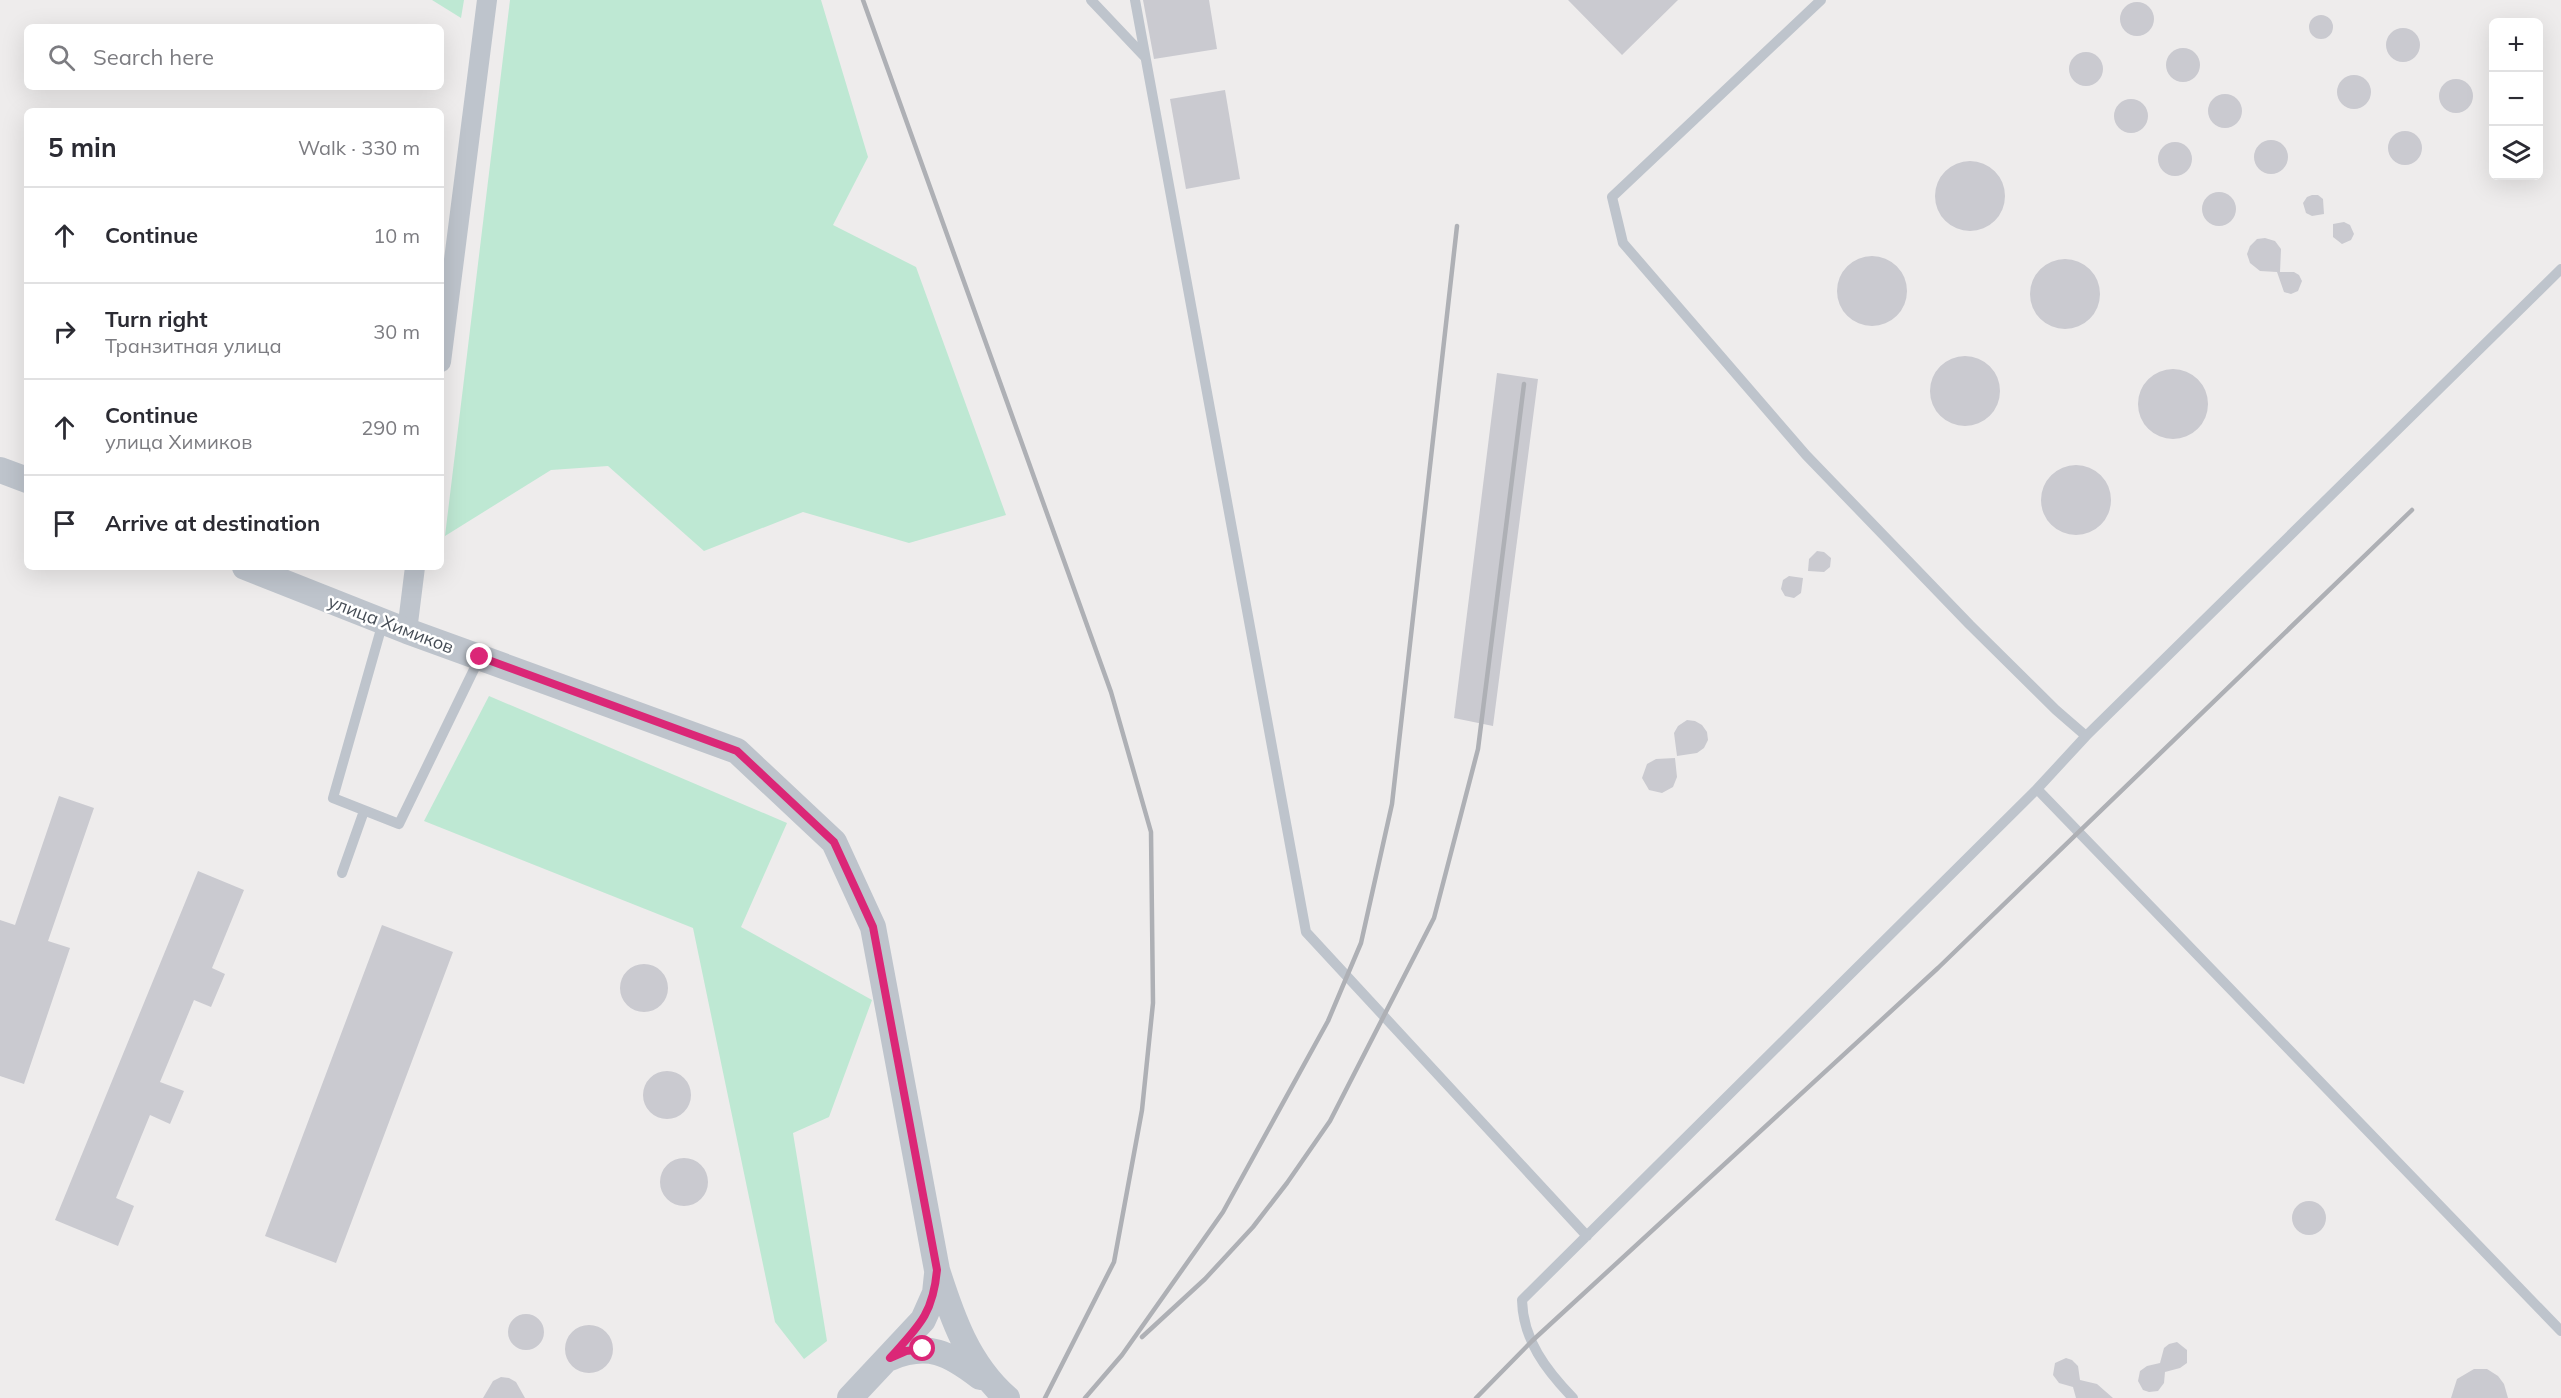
<!DOCTYPE html>
<meta charset="utf-8">
<style>
body{margin:0;font-family:Mulish,sans-serif;background:#f7f7f7;color:#2b2b33}
.controls{position:absolute;right:18px;top:18px;display:grid;overflow:hidden;border-radius:9px;box-shadow:0 6px 24px #0002}
.controls button{width:54px;height:54px;display:grid;place-items:center;padding:0;border:0;border-bottom:2px solid #e1e1e2;background:#fff;color:#2b2b33;font:30px sans-serif}
.stop{position:absolute;width:18px;height:18px;margin:-14px;border:4px solid #db2777;border-radius:50%;background:#fff}
.stop.end{background:#db2777;border-color:#fff;box-shadow:0 2px 6px #0008}
.list{margin:0;padding:0;list-style:none}
h2{display:flex;justify-content:space-between;align-items:center;height:78px;margin:0;padding:0 24px;font-size:26px}
h2 small{font-size:20px;font-weight:400;color:#7c7c81}
.list li{display:grid;grid-template-columns:39px 1fr auto;gap:18px;align-items:center;box-sizing:border-box;height:96px;padding:0 24px;border-top:2px solid #e1e1e2}
.list b{display:block;font-size:22px;white-space:nowrap}
.list p{margin:0;font-size:20px;white-space:nowrap;color:#7c7c81}
.list em{font-size:20px;font-style:normal;color:#7c7c81}
.icon{flex:none;width:33px;height:33px;fill:none;stroke:currentColor;stroke-width:2;stroke-linecap:round;stroke-linejoin:round}
.map{position:relative;flex:none;width:2561px;height:1398px;overflow:hidden}
.search{position:absolute;background:#fff;box-shadow:0 6px 24px #0002;left:24px;top:24px;width:420px;height:66px;display:flex;align-items:center;gap:15px;box-sizing:border-box;padding:0 21px;border-radius:9px;color:#7c7c81;font-size:22px}
.panel{position:absolute;background:#fff;box-shadow:0 6px 24px #0002;left:24px;top:108px;width:420px;height:462px;border-radius:9px}
.map>svg:first-child{display:block}
.green{fill:#bee8d3}
.building{fill:#cacad0}
.lines{fill:none;stroke-linecap:round;stroke-linejoin:round}
.service{stroke:#bec4cc;stroke-width:10}
.minor{stroke:#bec4cc;stroke-width:20}
.tertiary{stroke:#bec4cc;stroke-width:26}
.rail{stroke:#aeb0b5;stroke-width:4.5}
.route{stroke:#db2777;stroke-width:8}
.labels{text-anchor:middle;dominant-baseline:central;stroke-width:5;stroke-linejoin:round;paint-order:stroke}
.street-label{font-size:18px;fill:#464d56;stroke:#fff}
</style>
<div class="map">
<svg width="2561" height="1398" viewBox="0 0 2561 1398">
<rect width="100%" height="100%" fill="#eeecec"/>
<path class="green" d="M432,0H464L461,18Z
M510,0H821L868,157L833,225L916,267L1006,515L909,543L803,512L704,551L608,466L551,470L445,536Z
M489,696L787,823L741,927L872,1000L829,1117L793,1133L827,1341L804,1359L775,1322L693,928L424,821Z"/>
<path class="building" d="M1143,0H1209L1217,49L1154,59Z
M1568,0H1678L1622,55Z
M2120 19a17 17 0 1 1 34 0a17 17 0 1 1-34 0Z
M2309 27a12 12 0 1 1 24 0a12 12 0 1 1-24 0Z
M2386 45a17 17 0 1 1 34 0a17 17 0 1 1-34 0Z
M2166 65a17 17 0 1 1 34 0a17 17 0 1 1-34 0Z
M2069 69a17 17 0 1 1 34 0a17 17 0 1 1-34 0Z
M2337 92a17 17 0 1 1 34 0a17 17 0 1 1-34 0Z
M2439 96a17 17 0 1 1 34 0a17 17 0 1 1-34 0Z
M1225,90L1240,179L1186,189L1170,99Z
M2208 111a17 17 0 1 1 34 0a17 17 0 1 1-34 0Z
M2114 116a17 17 0 1 1 34 0a17 17 0 1 1-34 0Z
M2388 148a17 17 0 1 1 34 0a17 17 0 1 1-34 0Z
M2254 157a17 17 0 1 1 34 0a17 17 0 1 1-34 0Z
M2158 159a17 17 0 1 1 34 0a17 17 0 1 1-34 0Z
M1935 196a35 35 0 1 1 70 0a35 35 0 1 1-70 0Z
M2202 209a17 17 0 1 1 34 0a17 17 0 1 1-34 0Z
M2312,195H2318L2323,199L2324,214L2312,216L2306,213L2303,203L2307,197Z
M2344,222L2350,225L2354,234L2351,240L2342,244L2333,237V224Z
M2265,238L2275,241L2281,249L2280,272H2294L2299,275L2302,281L2298,291L2291,294L2284,292L2277,272L2260,271L2250,263L2247,254L2250,246L2257,239Z
M1837 291a35 35 0 1 1 70 0a35 35 0 1 1-70 0Z
M2030 294a35 35 0 1 1 70 0a35 35 0 1 1-70 0Z
M1930 391a35 35 0 1 1 70 0a35 35 0 1 1-70 0Z
M2138 404a35 35 0 1 1 70 0a35 35 0 1 1-70 0Z
M1497,373L1538,379L1493,726L1454,718Z
M2041 500a35 35 0 1 1 70 0a35 35 0 1 1-70 0Z
M1817,551L1824,552L1831,558L1830,567L1824,572L1808,571L1809,559Z
M1789,576L1803,578L1801,593L1794,598L1785,596L1781,589L1783,580Z
M1687,720L1695,721L1702,725L1707,732L1708,740L1704,748L1697,753L1677,756L1674,733L1678,726Z
M1675,758L1677,777L1673,787L1662,793L1649,790L1642,778L1647,764L1656,759Z
M59,796L94,808L48,941L70,948L24,1084L0,1076V920L15,925Z
M198,871L244,890L212,968L225,974L211,1007L194,1000L160,1082L184,1091L170,1124L150,1115L116,1198L134,1206L118,1246L55,1220Z
M382,925L453,952L336,1263L265,1236Z
M620 988a24 24 0 1 1 48 0a24 24 0 1 1-48 0Z
M643 1095a24 24 0 1 1 48 0a24 24 0 1 1-48 0Z
M660 1182a24 24 0 1 1 48 0a24 24 0 1 1-48 0Z
M2292 1218a17 17 0 1 1 34 0a17 17 0 1 1-34 0Z
M508 1332a18 18 0 1 1 36 0a18 18 0 1 1-36 0Z
M565 1349a24 24 0 1 1 48 0a24 24 0 1 1-48 0Z
M2177,1342L2187,1350V1363L2180,1368L2165,1372L2164,1383L2158,1391L2149,1392L2143,1390L2138,1381L2140,1371L2147,1366L2160,1363L2164,1348L2169,1344Z
M2066,1358L2072,1360L2078,1366L2080,1380L2097,1384L2113,1398H2076L2073,1387L2059,1383L2053,1375L2055,1363Z
M2474,1369H2487L2498,1376L2504,1384L2508,1398H2451L2457,1379Z
M501,1377L509,1378L516,1382L525,1398H483L493,1381Z"/>
<g class="lines">
<path class="service" d="M1091,0L1144,56
M1135,0L1306,932L1587,1236
M1821,0L1612,197L1623,243L1806,455L1970,625L2056,710L2086,736L2561,269
M383,622L333,798L399,824L480,657
M2086,736L2037,789L2561,1331
M342,873L364,811
M1573,1398C1546,1370 1523,1340 1522,1300L2037,789"/>
<path class="minor" d="M441,362L487,0
M407,631L415,567"/>
<path class="tertiary" d="M0,470L27,480
M245,567L407,631L737,751L834,842L873,927L937,1270C952,1317 968,1364 1007,1398
M890,1358C928,1342 949,1353 980,1377
M850,1398L923,1320L935,1293L937,1274"/>
<path class="rail" d="M863,0L1111,692L1151,832L1153,1003L1142,1110L1114,1262L1045,1398
M1142,1337L1205,1279L1253,1227L1287,1183L1330,1121L1434,918L1478,749L1524,384
M1085,1398L1122,1355L1223,1212L1328,1021L1361,943L1392,804L1457,226
M1476,1398L1532,1341L1938,968L2412,510"/>
</g>
<g class="lines">
<path class="route" d="M480,657L737,751L834,842L873,927L937,1270C933,1314 919,1326 890,1358L906,1351L923,1349"/>
</g>
<g class="labels">
<g class="street-label">
<text transform="translate(391 624) rotate(21)">улица Химиков</text>
</g>
</g>
</svg>
<div class="controls">
<button>+</button>
<button>−</button>
<button><svg class="icon" aria-label="layers" viewBox="0 0 24 24"><path d="M12 4l9 5-9 5-9-5zM3 14l9 5 9-5"/></svg></button>
</div>
<div class="stop" style="left:923px;top:1349px"></div>
<div class="stop end" style="left:480px;top:657px"></div>
<div class="search"><svg class="icon" aria-label="search" viewBox="0 0 24 24"><circle cx="10" cy="10" r="6"/><path d="M15 15l6 6"/></svg>Search here</div>
<section class="panel">
<h2>5 min<small>Walk · 330 m</small></h2>
<ul class="list">
<li><svg class="icon" aria-label="ahead" viewBox="0 0 24 24"><path d="M12 20V5M6 11l6-6 6 6"/></svg><div><b>Continue</b></div><em>10 m</em></li>
<li><svg class="icon" aria-label="right" viewBox="0 0 24 24"><path d="M7 20v-9h11M14 6l5 5-5 5"/></svg><div><b>Turn right</b><p>Транзитная улица</p></div><em>30 m</em></li>
<li><svg class="icon" aria-label="ahead" viewBox="0 0 24 24"><path d="M12 20V5M6 11l6-6 6 6"/></svg><div><b>Continue</b><p>улица Химиков</p></div><em>290 m</em></li>
<li><svg class="icon" aria-label="arrive" viewBox="0 0 24 24"><path d="M6 21V4h12l-3 4 3 4H6"/></svg><div><b>Arrive at destination</b></div></li>
</ul>
</section>
</div>
